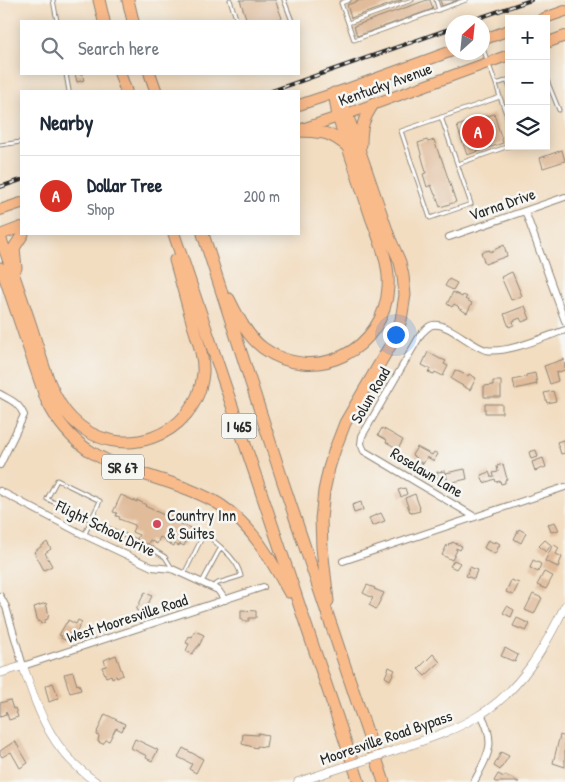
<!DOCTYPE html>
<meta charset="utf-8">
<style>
body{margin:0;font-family:"Patrick Hand",sans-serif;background:#f2f2f3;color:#1f2937}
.controls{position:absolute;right:15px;top:15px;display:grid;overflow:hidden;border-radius:0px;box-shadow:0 2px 12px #0003}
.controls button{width:45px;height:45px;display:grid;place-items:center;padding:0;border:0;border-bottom:1px solid #e0e1e3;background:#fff;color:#1f2937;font:25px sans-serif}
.compass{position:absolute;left:445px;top:15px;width:45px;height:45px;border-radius:50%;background:#fff;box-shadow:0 2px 12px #0003;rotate:27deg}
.you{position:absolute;left:395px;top:334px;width:18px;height:18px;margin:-12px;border:4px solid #fff;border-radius:50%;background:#1a73e8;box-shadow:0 0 0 8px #1a73e833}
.badge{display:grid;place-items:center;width:32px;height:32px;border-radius:50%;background:#d93025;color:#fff;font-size:16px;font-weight:700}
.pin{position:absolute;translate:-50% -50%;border:2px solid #fff;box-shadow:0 1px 5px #0006}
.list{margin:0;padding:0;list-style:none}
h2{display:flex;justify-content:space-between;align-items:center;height:65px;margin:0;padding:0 20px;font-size:21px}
h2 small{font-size:16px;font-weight:400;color:#747a83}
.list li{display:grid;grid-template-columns:32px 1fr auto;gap:15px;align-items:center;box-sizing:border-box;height:80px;padding:0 20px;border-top:1px solid #e0e1e3}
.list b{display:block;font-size:19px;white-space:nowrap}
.list p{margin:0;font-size:16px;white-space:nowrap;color:#747a83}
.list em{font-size:16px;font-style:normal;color:#747a83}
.icon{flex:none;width:28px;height:28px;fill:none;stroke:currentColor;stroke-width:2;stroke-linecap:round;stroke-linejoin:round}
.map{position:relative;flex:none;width:565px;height:782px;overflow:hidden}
.search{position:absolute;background:#fff;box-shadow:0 2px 12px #0003;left:20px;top:20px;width:280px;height:55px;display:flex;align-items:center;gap:12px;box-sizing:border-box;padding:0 18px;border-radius:0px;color:#747a83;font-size:19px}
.panel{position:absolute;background:#fff;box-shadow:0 2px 12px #0003;left:20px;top:90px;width:280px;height:145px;border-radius:0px}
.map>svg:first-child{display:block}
.building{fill:#e0bc9b}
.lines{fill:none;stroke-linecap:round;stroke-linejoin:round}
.service-casing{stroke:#8e8476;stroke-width:5}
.minor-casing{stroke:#8e8476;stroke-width:8}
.tertiary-casing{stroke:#8e8476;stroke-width:9}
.primary-casing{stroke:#8e8476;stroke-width:12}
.motorway-casing{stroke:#8e8476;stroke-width:13}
.service{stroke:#fff;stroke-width:3}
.minor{stroke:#fff;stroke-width:6}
.tertiary{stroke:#fff;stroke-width:8}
.primary{stroke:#fabb8b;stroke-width:10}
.motorway{stroke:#fabb8b;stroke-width:11}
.rail-casing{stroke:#2b2b2b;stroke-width:4}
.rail{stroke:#f6f6f2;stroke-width:2;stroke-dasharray:5.5;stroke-linecap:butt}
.tertiary-bridge-casing{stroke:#8e8476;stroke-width:9;stroke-linecap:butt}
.tertiary-bridge{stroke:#fff;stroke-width:8}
.poi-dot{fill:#d1495b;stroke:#f6f6f2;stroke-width:2}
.labels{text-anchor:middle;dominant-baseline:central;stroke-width:5;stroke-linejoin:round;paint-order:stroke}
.shield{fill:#f6f6f2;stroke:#686867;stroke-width:1}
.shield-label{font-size:15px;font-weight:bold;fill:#2b2b2b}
.street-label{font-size:16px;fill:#2b2b2b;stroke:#f6f6f2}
.poi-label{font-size:16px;fill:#2b2b2b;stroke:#f6f6f2;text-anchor:start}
</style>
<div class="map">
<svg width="565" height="782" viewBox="0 0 565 782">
<rect width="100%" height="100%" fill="#f6f6f2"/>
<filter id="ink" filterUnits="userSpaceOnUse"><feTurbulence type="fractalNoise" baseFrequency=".02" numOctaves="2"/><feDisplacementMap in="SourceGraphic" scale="10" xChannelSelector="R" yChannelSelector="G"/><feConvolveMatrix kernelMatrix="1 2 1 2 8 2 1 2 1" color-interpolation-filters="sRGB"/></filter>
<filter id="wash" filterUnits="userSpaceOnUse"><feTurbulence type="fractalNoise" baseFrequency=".0096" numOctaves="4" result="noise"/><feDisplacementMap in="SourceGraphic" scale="20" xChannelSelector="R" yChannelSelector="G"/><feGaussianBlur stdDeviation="1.12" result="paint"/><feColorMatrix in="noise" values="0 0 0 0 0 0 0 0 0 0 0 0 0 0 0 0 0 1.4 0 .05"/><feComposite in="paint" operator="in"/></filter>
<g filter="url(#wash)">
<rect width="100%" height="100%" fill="#f2ddc1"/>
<g id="blocks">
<path class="building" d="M240,0H275L282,18L274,21H247Z
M361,0H402L351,18L347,5Z
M427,0H430L433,9L357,36L354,26Z
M440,0H458L442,6Z
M75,74H82L84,80L77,82Z
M494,114L503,143L467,155L457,126Z
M427,140L428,142L434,140L440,157H441L456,202L440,207L436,195H435L431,185L427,187L423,174L426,173V172L418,143Z
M562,150L565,161L543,168L540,158Z
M504,245L507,256L485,264L481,252L490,250V252Z
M512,272L522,296L511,300L501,277Z
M449,279L457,283L453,290L445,286Z
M453,292L462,297L463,295L467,297L465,299L472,303L467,313L458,308L459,307L454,304L452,307L447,304Z
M525,306L530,319L522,322L520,318L513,321L514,325L509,327L504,314Z
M428,352L440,359H441L446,361L444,364L448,366L443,376L435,372L434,374L428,372L430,369L422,365Z
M564,359L565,370L556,373L558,381L550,384L544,366Z
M455,370L468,376L469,374L476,378L470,390L451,379Z
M535,373L537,384L515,389L513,380L526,377V375Z
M493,381H501V397H484V386L493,385Z
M553,391L556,401L547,403L544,393Z
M485,404H502V413H485Z
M382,428L403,440L398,449L386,442L387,440L378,435Z
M563,440L565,442V453L561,454L557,442Z
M417,447L432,455L434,452L438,454L434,461L427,457L423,464L417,460V458L412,455Z
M536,450L538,457L531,459L529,452Z
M543,458L546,467L535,471L532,462Z
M503,464L507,479L505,480V483L501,484L500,481L496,482L495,479L484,483L481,475L489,472L491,477L494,476L493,473L498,472L497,466Z
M465,469L467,479L448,483L446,473Z
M445,471L446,482L438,483L437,472Z
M405,488L407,494L401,497L398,490Z
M415,494L420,508H419L420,511L412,513L411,511L410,512L405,498Z
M121,495L137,502V500L146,505L145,506L168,517L169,515L177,520L176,521L192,529L184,546L180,544L179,546L175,544L174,546L166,542V540L160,537L157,544L150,540L144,552L133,546L139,535L132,532L135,525L119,519L120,517L116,516L117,513L113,512Z
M361,502L363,510L354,513L352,505Z
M381,513L385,521L372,526L369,518Z
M555,522L559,530L551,532L548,524Z
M519,529L526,533L521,543L514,539Z
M488,540L494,543L495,541L500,544L495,554L484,548Z
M545,540L551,545L546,552L539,546Z
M47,542L51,549L45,553L52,566L44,570L34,552Z
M452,542L462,546L460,550L456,548V550H457L452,560L442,555L447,545L448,546L449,543L451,544Z
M553,544L559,548L556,554L562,557L558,567L545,561Z
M454,560L460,563L456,569L450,566Z
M533,560L541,564L538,572L530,568Z
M470,567L477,570L474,579L466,576Z
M544,572L553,576L546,589L537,585Z
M511,580L519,583L513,595L506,592Z
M367,585L375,588L374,589L384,593L376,609L369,605L373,598L363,593Z
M145,592L152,596L143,614L136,610Z
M533,594L542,598L534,614L525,610Z
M46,603L49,616H48V619L45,620V622L41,624L40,621L38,622L34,607Z
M507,606L514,610L511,617L503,613Z
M241,610L256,611V618H249V621H243V619H241Z
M517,618L530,624L526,631L513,626Z
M68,620L76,624L78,620L82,622L75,635L70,632L69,635L71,636L69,639L66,638L65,640L61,638L62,636L59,635L66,623H67Z
M195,631L204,635L199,646H198L192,654L186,651L189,644L186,643L189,636L192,637Z
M505,648L518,655L515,662L501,656Z
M433,654L440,662L425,676L418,669Z
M116,655L123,675L117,678L116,676L112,678L111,675L106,677L102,667L106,666L104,660Z
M389,667L395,670L390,680L385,677Z
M73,672L77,685L79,684L81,690L70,693L64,674Z
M53,683L59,698L49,702L45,686Z
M10,700L13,709L15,708L18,717L9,720L6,711L5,712L6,714L0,716V703Z
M105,714L125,724L122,731L116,728L109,741L106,740L103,744L98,742L99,736L96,735L98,732H97Z
M258,733L268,735L266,747L257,746V748L242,744L243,734L258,735Z
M560,735L565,737V767L553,763Z
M135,739L158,750L152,761L146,758L147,756L131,748Z
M15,741L28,763L20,768L11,752L2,757L0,754V751Z
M183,748L203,759L196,773L189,769L192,764L178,757Z
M501,752L509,756L500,770L494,766Z
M498,774L504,777L505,775L519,782H495L494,781Z"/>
</g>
</g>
<g filter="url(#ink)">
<use href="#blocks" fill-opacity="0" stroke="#8e8476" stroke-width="1"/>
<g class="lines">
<defs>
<path id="service" d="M53,0L57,21
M230,0L237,21
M284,0L292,21
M349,0L341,3L354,40L466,0
M436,0L439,10
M348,23L412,0
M482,46L496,84L509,80
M66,74L69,91
M546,78L559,110
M507,80L509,86
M500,97L509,122
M504,107L509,106
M441,117L471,204L430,218L401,131L500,97L496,84
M0,145L21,142
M458,164L509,146
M85,534L91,520L47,499L57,480L100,501L91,520L136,541
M147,546L165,557L172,568
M184,574L203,536L207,535C220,547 237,558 241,576L218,583L212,587
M202,582L221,547"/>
<path id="minor" d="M525,211L565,321
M449,237L565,197
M0,394C12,401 18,402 24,415L0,465
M0,491L84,535L152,567L172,569L218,590L225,600
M475,517L364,451L361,444L362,436L421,334C424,331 427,328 430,326C445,319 470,346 486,350C506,354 545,337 565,330
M343,561L565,487
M0,596L6,607L23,666L263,587
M474,782C488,755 497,744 481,714"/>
<path id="tertiary" d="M0,673L23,666C40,715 51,750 96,782
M393,751C421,741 452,732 478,716C520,691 544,649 565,606
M298,782L331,771"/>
<path id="primary" d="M542,19L565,11
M482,40L509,30
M546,43L565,36
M299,105L350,88L452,51
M299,130L347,114L509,55
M0,210L21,203
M0,235L21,227"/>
<path id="motorway" d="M99,0L104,21
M128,0L133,21
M120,74L126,91
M150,74L156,91
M299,131C322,132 329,131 348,147
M361,145C361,127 363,119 374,103
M174,234L359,782
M203,234L283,482L384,782
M0,237C11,266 21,296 31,326C41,356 49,396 72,419C117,465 197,438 203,373C204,357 198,341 193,325C187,303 181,281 175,260
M0,268L3,272L46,399C74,458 117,465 174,484C191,490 207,496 222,506C254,528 271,560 289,592
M16,268L14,248L23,234
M229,299C238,317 247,336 263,348C315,386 385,350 388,287C390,264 379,239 371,217C360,184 349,150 338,117L335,98
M328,601L322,548L321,519L324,491L329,468L335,449L345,423L394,339L401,320L405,295L403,276L400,262L390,239L347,114L334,93"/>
</defs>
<use href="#service" class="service-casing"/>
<use href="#minor" class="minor-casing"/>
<use href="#tertiary" class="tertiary-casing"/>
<use href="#primary" class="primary-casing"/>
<use href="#motorway" class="motorway-casing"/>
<use href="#service" class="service"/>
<use href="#minor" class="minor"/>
<use href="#tertiary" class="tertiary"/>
<use href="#primary" class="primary"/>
<use href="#motorway" class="motorway"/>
<defs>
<path id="rail" d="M467,22L531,0
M272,91L452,28
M0,187L21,180"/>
</defs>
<use href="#rail" class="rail-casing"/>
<use href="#rail" class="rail"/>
<defs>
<path id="tertiary-bridge" d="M331,771L393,751"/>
</defs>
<use href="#tertiary-bridge" class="tertiary-bridge-casing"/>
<use href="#tertiary-bridge" class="tertiary-bridge"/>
</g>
</g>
<circle class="poi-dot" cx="157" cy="524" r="5"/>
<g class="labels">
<g class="shield">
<rect x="221.5" y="413.5" width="35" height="25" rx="4"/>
<rect x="102" y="454.5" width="42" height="25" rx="4"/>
</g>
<g class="shield-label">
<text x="239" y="426">I 465</text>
<text x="123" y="467">SR 67</text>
</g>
<g class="street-label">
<text transform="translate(385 84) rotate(-20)">Kentucky Avenue</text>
<text transform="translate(502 204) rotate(-19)">Varna Drive</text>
<text transform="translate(370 395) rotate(-60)">Solun Road</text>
<text transform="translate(427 472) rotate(31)">Roselawn Lane</text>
<text transform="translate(106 528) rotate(26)">Flight School Drive</text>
<text transform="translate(127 618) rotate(-18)">West Mooresville Road</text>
<text transform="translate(386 737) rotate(-19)">Mooresville Road Bypass</text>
</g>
<g class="poi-label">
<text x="167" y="515">Country Inn<tspan x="167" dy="18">&amp; Suites</tspan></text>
</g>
</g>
</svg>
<div class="controls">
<button>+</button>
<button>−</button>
<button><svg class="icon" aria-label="layers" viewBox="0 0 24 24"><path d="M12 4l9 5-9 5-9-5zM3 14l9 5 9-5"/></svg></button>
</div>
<svg class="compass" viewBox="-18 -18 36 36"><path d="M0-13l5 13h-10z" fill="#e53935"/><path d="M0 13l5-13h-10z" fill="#747a83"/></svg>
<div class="you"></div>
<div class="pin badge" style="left:478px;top:132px">A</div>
<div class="search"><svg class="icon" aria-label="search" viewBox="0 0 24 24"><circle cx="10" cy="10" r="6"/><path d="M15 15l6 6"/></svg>Search here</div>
<section class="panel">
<h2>Nearby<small></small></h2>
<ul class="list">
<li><span class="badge">A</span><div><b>Dollar Tree</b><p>Shop</p></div><em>200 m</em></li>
</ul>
</section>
</div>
